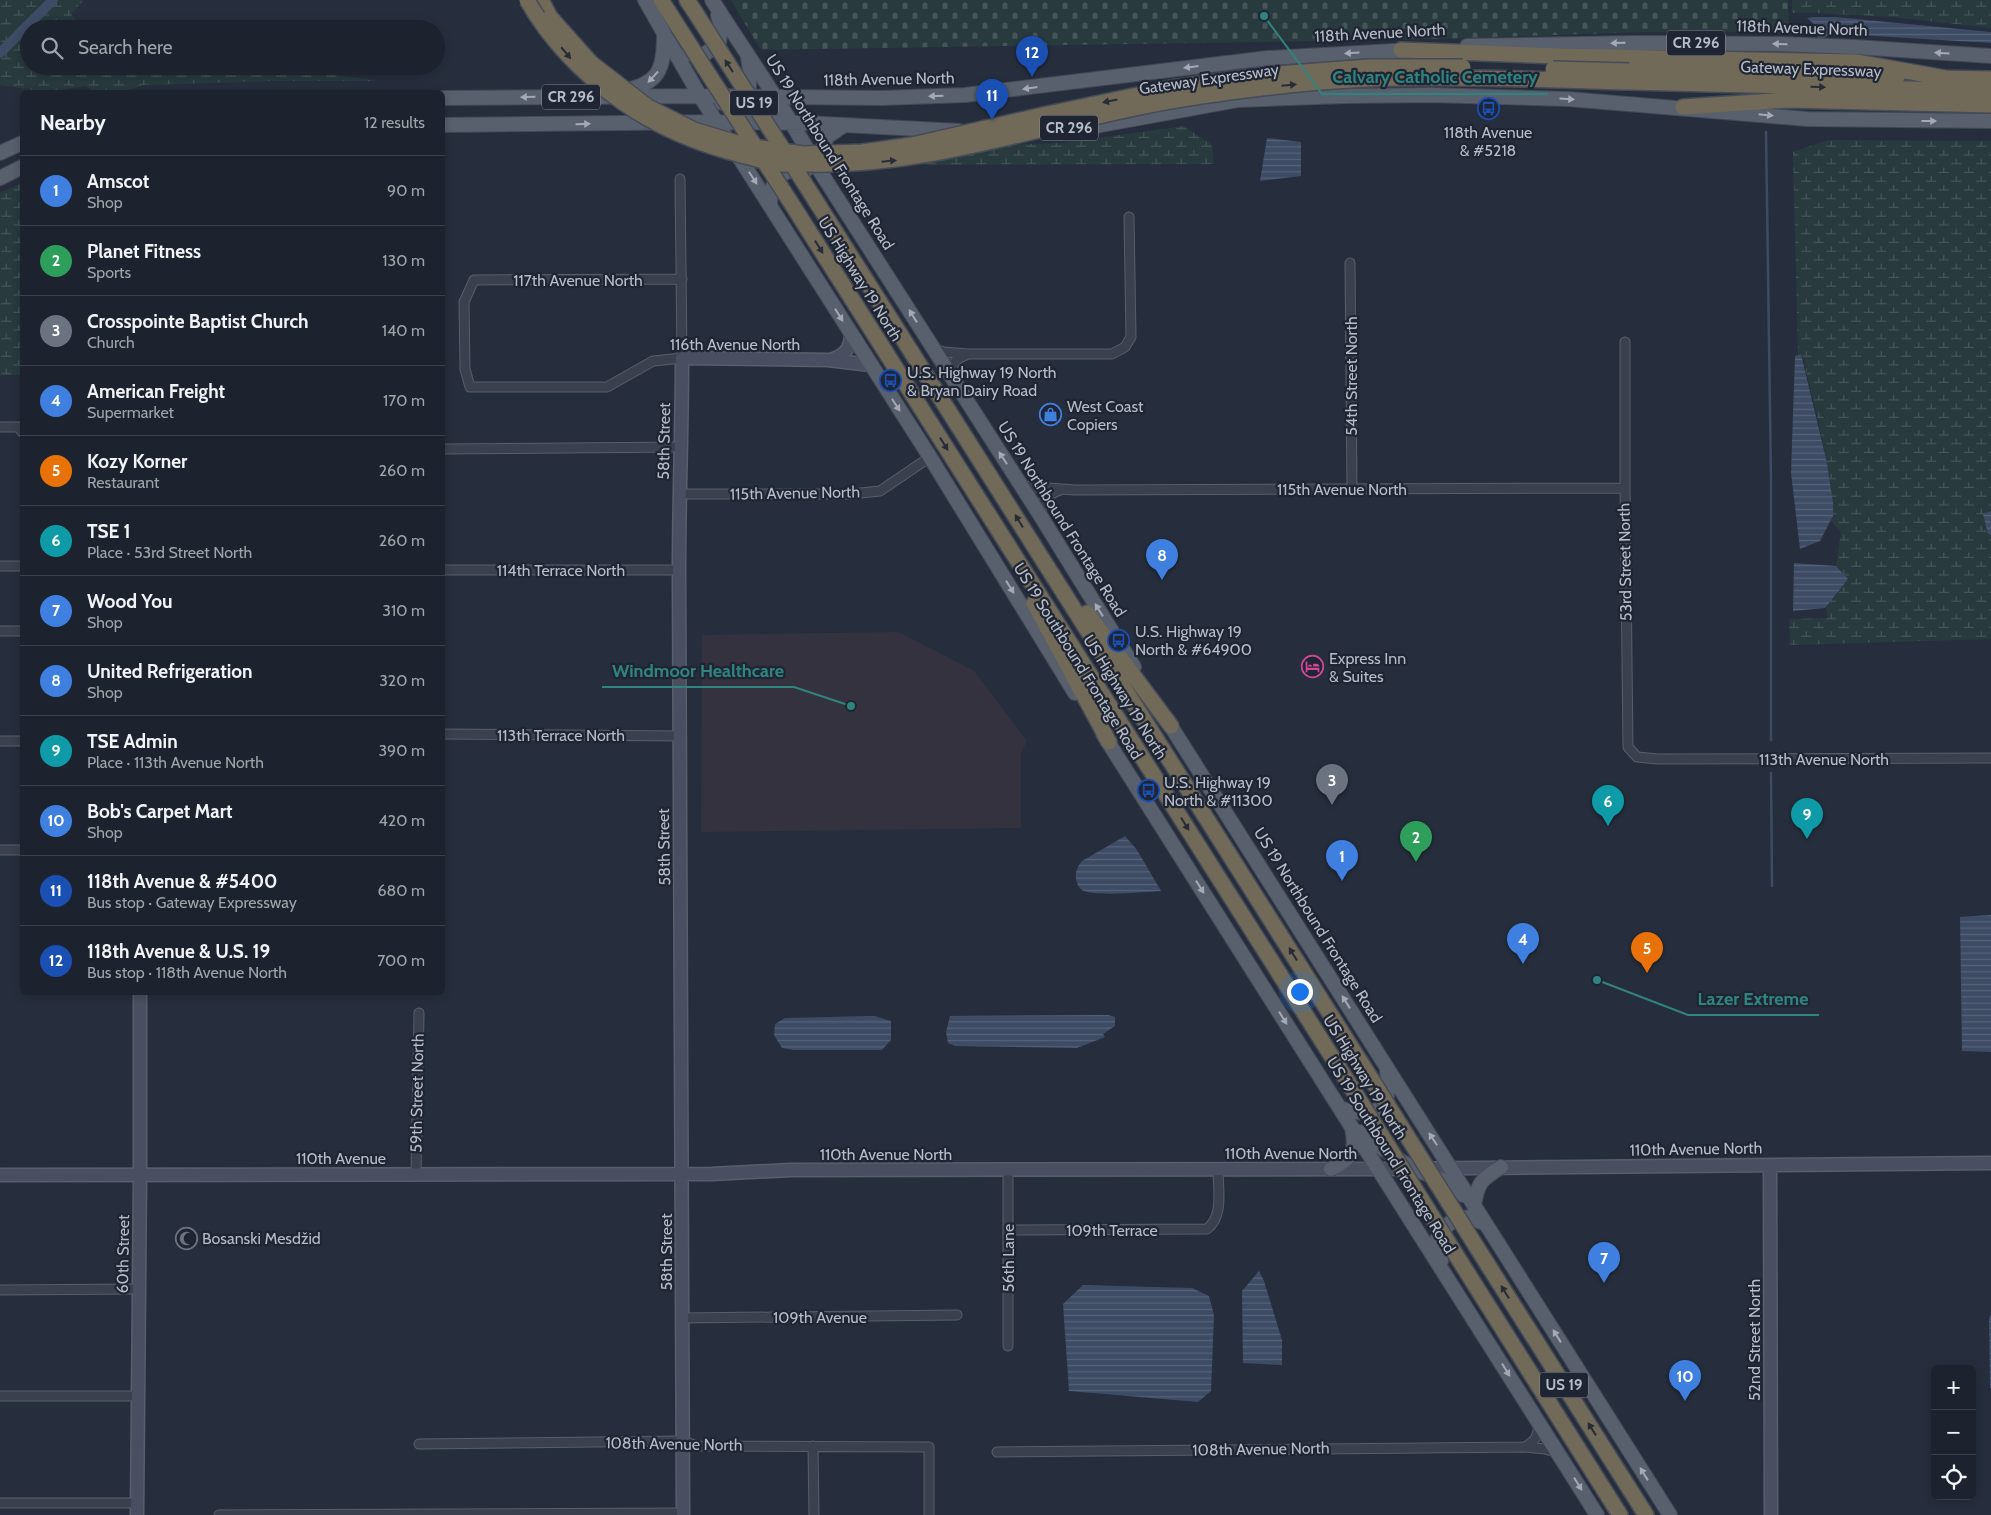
<!DOCTYPE html>
<meta charset="utf-8">
<style>
body{margin:0;font-family:Cabin,sans-serif;background:#292f3a;color:#f1f3f6}
.controls{position:absolute;right:15px;bottom:15px;display:grid;overflow:hidden;border-radius:8px;box-shadow:0 2px 8px #0003}
.controls button{width:45px;height:45px;display:grid;place-items:center;padding:0;border:0;border-bottom:1px solid #3a3f4a;background:#1c222e;color:#f1f3f6;font:25px sans-serif}
.you{position:absolute;left:1299px;top:991px;width:18px;height:18px;margin:-12px;border:4px solid #fff;border-radius:50%;background:#1a73e8;box-shadow:0 0 0 8px #1a73e833}
.badge{display:grid;place-items:center;width:32px;height:32px;border-radius:50%;background:#ea580c;color:#fff;font-size:16px;font-weight:700}
.pin{position:absolute;translate:-50% -41px;filter:drop-shadow(0 1px 2px #0008)}
.pin::after{content:'';position:absolute;top:26px;width:18px;height:15px;background:inherit;clip-path:polygon(0 0,100% 0,50% 100%)}
.list{margin:0;padding:0;list-style:none}
h2{display:flex;justify-content:space-between;align-items:center;height:65px;margin:0;padding:0 20px;font-size:21px}
h2 small{font-size:16px;font-weight:400;color:#a0a4aa}
.list li{display:grid;grid-template-columns:32px 1fr auto;gap:15px;align-items:center;box-sizing:border-box;height:70px;padding:0 20px;border-top:1px solid #3a3f4a}
.list b{display:block;font-size:19px;white-space:nowrap}
.list p{margin:0;font-size:16px;white-space:nowrap;color:#a0a4aa}
.list em{font-size:16px;font-style:normal;color:#a0a4aa}
.icon{flex:none;width:28px;height:28px;fill:none;stroke:currentColor;stroke-width:2;stroke-linecap:round;stroke-linejoin:round}
.map{position:relative;flex:none;width:1991px;height:1515px;overflow:hidden}
.search{position:absolute;background:#1c222e;box-shadow:0 2px 8px #0003;left:20px;top:20px;width:425px;height:55px;display:flex;align-items:center;gap:12px;box-sizing:border-box;padding:0 18px;border-radius:28px;color:#a0a4aa;font-size:19px}
.panel{position:absolute;background:#1c222e;box-shadow:0 2px 8px #0003;left:20px;top:90px;width:425px;height:905px;border-radius:8px}
.map>svg:first-child{display:block}
.medical{fill:#34323e}
.wetland{fill:url(#wetland-marsh)}
.cemetery{fill:url(#cemetery-stones)}
.water{fill:url(#water-rules)}
.lines{fill:none;stroke-linecap:round;stroke-linejoin:round}
.stream{stroke:#3d4b64;stroke-width:2.5}
.canal{stroke:#3d4b64;stroke-width:10}
.street-casing{stroke:#585e6b;stroke-width:11}
.secondary-casing{stroke:#585e6b;stroke-width:15}
.primary-casing{stroke:#434956;stroke-width:16}
.highway-casing{stroke:#454b58;stroke-width:18}
.street{stroke:#3a404d;stroke-width:9}
.secondary{stroke:#494f60;stroke-width:12}
.primary{stroke:#585f6d;stroke-width:14}
.highway{stroke:#726a58;stroke-width:15}
.highway-bridge-casing{stroke:#454b58;stroke-width:18;stroke-linecap:butt}
.highway-bridge{stroke:#726a58;stroke-width:15}
.oneway{fill:#a3a9b6}
.oneway2{fill:#272c36}
.labels{text-anchor:middle;dominant-baseline:central;stroke-width:4.5;stroke-linejoin:round;paint-order:stroke}
.shield{fill:#1f2532;stroke:#898f9b;stroke-width:1}
.shield-label{font-size:15px;font-weight:bold;fill:#b6bcc8}
.street-label{font-size:16px;fill:#b6bcc8;stroke:#1f2532}
.poi-label{font-size:16px;fill:#b6bcc8;stroke:#1f2532;text-anchor:start}
.leader{fill:none;stroke:#308480;stroke-width:2}
.callout-dot{fill:#308480;stroke:#1f2532;stroke-width:2}
.callout-label{font-size:18px;text-anchor:middle;font-weight:bold;fill:#308480;stroke:#1f2532;stroke-width:4.5;stroke-linejoin:round;paint-order:stroke}
</style>
<div class="map">
<svg width="1991" height="1515" viewBox="0 0 1991 1515">
<defs>
<pattern id="wetland-marsh" width="20" height="14" patternUnits="userSpaceOnUse" patternTransform="scale(1.25)"><rect width="20" height="14" fill="#283a3e"/><path d="M1 5h8M5 5V1M11 12h8M15 12V8" fill="none" stroke="#455558"/></pattern>
<pattern id="cemetery-stones" width="16" height="16" patternUnits="userSpaceOnUse" patternTransform="scale(1.25)"><rect width="16" height="16" fill="#283a3e"/><path d="M2 7V4a2 2 0 0 1 4 0v3zM10 15v-3a2 2 0 0 1 4 0v3z" fill="#455558"/></pattern>
<pattern id="water-rules" width="6" height="5" patternUnits="userSpaceOnUse" patternTransform="scale(1.25)"><rect width="6" height="5" fill="#3d4b64"/><path d="M0 2.5h6" fill="none" stroke="#576379"/></pattern>
</defs>
<rect width="100%" height="100%" fill="#262e3d"/>
<path class="medical" d="M899,632L974,671L1027,741L1021,753V828L701,832L702,635Z"/>
<path class="wetland" d="M0,0H84L71,14L82,29H29V66H269L379,81H274L143,85L121,92H95L85,86L46,92L0,85Z
M1792,0H1991V28L1892,17L1815,13H1792Z
M1184,126L1212,145L1214,164L858,165L958,146L1062,143Z
M1828,140L1991,141V511L1984,514L1988,533L1991,535V639L1790,645L1789,619L1828,618L1826,606L1848,579L1836,566L1841,532L1831,521C1841,502 1808,381 1802,354L1798,355L1793,152Z
M22,183V375H0V193Z"/>
<path class="cemetery" d="M731,0H1788L1789,32H1643L1436,39L761,50Z"/>
<path class="water" d="M1812,17H1835L1991,32V43L1857,35C1851,33 1842,30 1836,31C1829,33 1826,40 1818,39L1816,26L1807,18Z
M1267,138L1301,142V176L1260,181Z
M1801,354L1827,463L1833,503V516L1820,541L1800,549L1791,473L1795,356Z
M1991,511V535L1988,533L1983,514Z
M1794,563L1836,566L1848,579L1825,608L1793,611Z
M1125,836L1137,850L1161,891C1145,892 1093,897 1082,890C1078,887 1077,883 1076,879C1075,872 1077,867 1082,861Z
M1991,915V1052L1962,1051L1960,917Z
M1108,1015L1115,1017V1026L1103,1034L1105,1037L1077,1048L955,1046L948,1043L946,1032L950,1016Z
M874,1016L891,1021V1040L882,1050H794L782,1048L774,1035L775,1024L785,1018Z
M1259,1271L1264,1281L1282,1340V1365L1243,1363V1367L1242,1291Z
M1083,1285L1192,1288L1209,1296L1214,1315L1211,1391L1198,1402L1069,1391L1063,1304Z
M1991,1315V1388H1990L1989,1318Z"/>
<g class="lines">
<path class="stream" d="M1766,132L1771,479V740
M1771,773L1772,886"/>
<path class="canal" d="M0,53L53,0"/>
<defs>
<path id="street" d="M680,179L682,358L653,361L607,387H470L465,369L464,302L474,280L682,279
M1350,263L1352,490
M1625,342V488L1628,747L1637,757L1658,759L1991,758
M934,349L944,352L968,354H1112L1125,347L1131,337L1129,217
M950,377C952,365 954,359 966,355
M0,427H19L22,432
M442,449L682,447
M1021,486L1075,490L1625,488
M679,494H851L880,491L930,457
M1040,515C1042,501 1046,495 1060,490
M0,566H22
M442,570H679
M0,631H22
M442,734L679,736
M0,741H22
M0,850H22
M1008,1170V1346
M416,1174L419,1013
M1008,1230L1207,1229C1224,1216 1218,1189 1218,1169
M0,1290L139,1289
M682,1318L957,1315
M0,1396H137
M419,1444L682,1441L698,1446L929,1447V1515
M813,1446L814,1515
M1525,1447C1535,1441 1538,1437 1539,1424
M997,1452L1525,1447L1545,1449L1559,1453
M0,1503H137
M219,1515L683,1513"/>
<path id="secondary" d="M830,360C844,356 851,349 851,334
M1770,1165L1771,1515
M0,1175L712,1174L790,1170L1380,1169L1991,1163
M137,1515L140,1176V992
M683,1515L679,570C679,499 682,429 682,358L828,360L870,365"/>
<path id="primary" d="M645,0L700,96L930,457L1075,693
M712,0C747,55 785,108 816,165L1040,515L1134,667
M1467,46L1635,43L1779,44L1855,47L1991,56
M688,50L690,54H705L719,43L721,27L718,15
M622,91C659,84 664,70 664,35
M442,98L700,96L882,98L965,95L1268,58L1411,50
M748,101L750,70L748,58
M722,103L743,110L764,121
M442,125L717,122L805,123L959,131
M1068,129L1101,125L1238,100L1344,96L1431,95L1568,99L1807,119L1991,121
M0,153L22,143
M817,164L827,137L843,126
M0,178L22,167
M770,204C770,181 782,167 806,170
M1165,717L1670,1515
M1103,734L1597,1515
M1340,1108C1376,1121 1393,1108 1387,1071
M1360,1132C1378,1145 1395,1159 1415,1169C1435,1178 1446,1179 1463,1195
M1331,1169C1352,1158 1357,1152 1352,1128
M1474,1205C1478,1182 1481,1180 1501,1167
M1441,1261L1437,1239L1440,1233L1452,1221L1469,1217L1486,1224"/>
<path id="highway" d="M541,0L550,17
M661,0L677,25
M687,0L695,12
M1401,50L1559,56L1856,62L1945,78
M1629,71L1897,77
M1935,78L1991,79
M1629,82L1991,91
M1683,107L1788,100L1991,105
M812,195L1365,1069
M793,206L1348,1082
M1034,603L1109,742
M1087,613L1171,726
M1481,1254L1646,1515
M1463,1266L1620,1515"/>
</defs>
<use href="#street" class="street-casing"/>
<use href="#secondary" class="secondary-casing"/>
<use href="#primary" class="primary-casing"/>
<use href="#highway" class="highway-casing"/>
<use href="#street" class="street"/>
<use href="#secondary" class="secondary"/>
<use href="#primary" class="primary"/>
<use href="#highway" class="highway"/>
<defs>
<path id="highway-bridge" d="M527,0C550,40 584,75 622,102C660,129 700,145 745,156C754,158 764,162 773,163C785,165 797,164 809,164C917,167 1021,132 1126,110C1174,99 1223,93 1271,87C1390,72 1510,79 1629,82
M695,12L812,195
M550,17L591,63L648,107L694,130L747,146L803,154L862,152L912,145L1043,115L1171,88L1264,75L1369,67H1463
M677,25L793,206
M1553,69L1629,71
M1365,1069L1481,1254
M1348,1082L1463,1266"/>
</defs>
<use href="#highway-bridge" class="highway-bridge-casing"/>
<use href="#highway-bridge" class="highway-bridge"/>
</g>
<defs><path id="oneway-solid" d="M-6-.8H1V-3.2L6.5 0L1 3.2V.8H-6Z" transform="scale(1.25)"/></defs>
<g class="oneway">
<use href="#oneway-solid" transform="translate(1618 43) rotate(179)"/>
<use href="#oneway-solid" transform="translate(1780 44) rotate(-179)"/>
<use href="#oneway-solid" transform="translate(1352 53) rotate(177)"/>
<use href="#oneway-solid" transform="translate(1942 53) rotate(-176)"/>
<use href="#oneway-solid" transform="translate(1191 67) rotate(173)"/>
<use href="#oneway-solid" transform="translate(653 77) rotate(133)"/>
<use href="#oneway-solid" transform="translate(1030 88) rotate(172)"/>
<use href="#oneway-solid" transform="translate(936 96) rotate(178)"/>
<use href="#oneway-solid" transform="translate(528 97) rotate(179)"/>
<use href="#oneway-solid" transform="translate(1567 99) rotate(3)"/>
<use href="#oneway-solid" transform="translate(1766 115) rotate(6)"/>
<use href="#oneway-solid" transform="translate(1929 121)"/>
<use href="#oneway-solid" transform="translate(583 124) rotate(-1)"/>
<use href="#oneway-solid" transform="translate(753 178) rotate(57)"/>
<use href="#oneway-solid" transform="translate(839 315) rotate(58)"/>
<use href="#oneway-solid" transform="translate(913 316) rotate(-122)"/>
<use href="#oneway-solid" transform="translate(896 405) rotate(57)"/>
<use href="#oneway-solid" transform="translate(1003 458) rotate(-123)"/>
<use href="#oneway-solid" transform="translate(1010 587) rotate(58)"/>
<use href="#oneway-solid" transform="translate(1099 610) rotate(-122)"/>
<use href="#oneway-solid" transform="translate(1200 887) rotate(58)"/>
<use href="#oneway-solid" transform="translate(1346 1002) rotate(-122)"/>
<use href="#oneway-solid" transform="translate(1283 1018) rotate(58)"/>
<use href="#oneway-solid" transform="translate(1433 1139) rotate(-123)"/>
<use href="#oneway-solid" transform="translate(1557 1336) rotate(-122)"/>
<use href="#oneway-solid" transform="translate(1506 1370) rotate(58)"/>
<use href="#oneway-solid" transform="translate(1644 1474) rotate(-122)"/>
<use href="#oneway-solid" transform="translate(1578 1484) rotate(58)"/>
</g>
<g class="oneway2">
<use href="#oneway-solid" transform="translate(566 53) rotate(50)"/>
<use href="#oneway-solid" transform="translate(729 66) rotate(-123)"/>
<use href="#oneway-solid" transform="translate(1289 85) rotate(-5)"/>
<use href="#oneway-solid" transform="translate(1818 87) rotate(2)"/>
<use href="#oneway-solid" transform="translate(1110 101) rotate(168)"/>
<use href="#oneway-solid" transform="translate(889 161) rotate(-6)"/>
<use href="#oneway-solid" transform="translate(819 247) rotate(58)"/>
<use href="#oneway-solid" transform="translate(944 444) rotate(58)"/>
<use href="#oneway-solid" transform="translate(1019 521) rotate(-122)"/>
<use href="#oneway-solid" transform="translate(1185 824) rotate(58)"/>
<use href="#oneway-solid" transform="translate(1293 954) rotate(-122)"/>
<use href="#oneway-solid" transform="translate(1505 1292) rotate(-122)"/>
<use href="#oneway-solid" transform="translate(1592 1429) rotate(-122)"/>
</g>
<defs>
<symbol id="bus-ring" viewBox="-11 -11 22 22"><circle r="9.5" fill="#1f2532" stroke="#1a4fb4" stroke-width="1.5"/><path d="M-5-6H5V4H4V6H2V4H-2V6H-4V4H-5ZM-3.5-4V0h7V-4ZM-3.5 1.2v1.5H-2V1.2ZM2 1.2v1.5H3.5V1.2Z" fill="#1a4fb4"/></symbol>
<symbol id="shop-ring" viewBox="-11 -11 22 22"><circle r="9.5" fill="#1f2532" stroke="#3f7fe0" stroke-width="1.5"/><path d="M-5-2.5h2.3a2.7 3.5 0 0 1 5.4 0H5L5.5 6h-11ZM-1.5-2.5h3a1.5 2.3 0 0 0-3 0Z" fill="#3f7fe0"/></symbol>
<symbol id="hotel-ring" viewBox="-11 -11 22 22"><circle r="9.5" fill="#1f2532" stroke="#d1479c" stroke-width="1.5"/><path d="M-6-4.5h1.5V1H6V5H4.5V3h-9V5H-6ZM-4 0a1.8 1.8 0 1 1 3.6 0ZM.5 0V-2.5h3Q6-2.5 6 0Z" fill="#d1479c"/></symbol>
<symbol id="mosque-ring" viewBox="-11 -11 22 22"><circle r="9.5" fill="#1f2532" stroke="#6b7280" stroke-width="1.5"/><path d="M3.5-4.9A6 6 0 1 0 3.5 4.9A5 5 0 1 1 3.5-4.9Z" fill="#6b7280"/></symbol>
</defs>
<g fill-rule="evenodd">
<use href="#bus-ring" x="1476" y="96" width="25" height="25"/>
<use href="#bus-ring" x="878" y="368" width="25" height="25"/>
<use href="#shop-ring" x="1038" y="402" width="25" height="25"/>
<use href="#bus-ring" x="1106" y="628" width="25" height="25"/>
<use href="#hotel-ring" x="1300" y="654" width="25" height="25"/>
<use href="#bus-ring" x="1136" y="778" width="25" height="25"/>
<use href="#mosque-ring" x="174" y="1226" width="25" height="25"/>
</g>
<g class="labels">
<g class="shield">
<rect x="1667" y="30.5" width="58" height="25" rx="4"/>
<rect x="542" y="84.5" width="58" height="25" rx="4"/>
<rect x="730" y="90.5" width="48" height="25" rx="4"/>
<rect x="1040" y="115.5" width="58" height="25" rx="4"/>
<rect x="1540" y="1372.5" width="48" height="25" rx="4"/>
</g>
<g class="shield-label">
<text x="1696" y="43">CR 296</text>
<text x="571" y="97">CR 296</text>
<text x="754" y="103">US 19</text>
<text x="1069" y="128">CR 296</text>
<text x="1564" y="1385">US 19</text>
</g>
<g class="street-label">
<text transform="translate(1802 28) rotate(2)">118th Avenue North</text>
<text transform="translate(1380 33) rotate(-3)">118th Avenue North</text>
<text transform="translate(1811 69) rotate(2)">Gateway Expressway</text>
<text transform="translate(889 79) rotate(-1)">118th Avenue North</text>
<text transform="translate(1209 79) rotate(-8)">Gateway Expressway</text>
<text transform="translate(830 152) rotate(58)">US 19 Northbound Frontage Road</text>
<text transform="translate(860 279) rotate(58)">US Highway 19 North</text>
<text x="578" y="280">117th Avenue North</text>
<text x="735" y="344">116th Avenue North</text>
<text transform="translate(1351 376) rotate(-90)">54th Street North</text>
<text transform="translate(664 441) rotate(-89)">58th Street</text>
<text x="1342" y="489">115th Avenue North</text>
<text transform="translate(795 493) rotate(-1)">115th Avenue North</text>
<text transform="translate(1062 519) rotate(58)">US 19 Northbound Frontage Road</text>
<text transform="translate(1625 562) rotate(-91)">53rd Street North</text>
<text x="561" y="570">114th Terrace North</text>
<text transform="translate(1078 661) rotate(58)">US 19 Southbound Frontage Road</text>
<text transform="translate(1125 697) rotate(58)">US Highway 19 North</text>
<text x="561" y="735">113th Terrace North</text>
<text x="1824" y="759">113th Avenue North</text>
<text transform="translate(664 847) rotate(-91)">58th Street</text>
<text transform="translate(1318 925) rotate(58)">US 19 Northbound Frontage Road</text>
<text transform="translate(1365 1077) rotate(58)">US Highway 19 North</text>
<text transform="translate(417 1093) rotate(-89)">59th Street North</text>
<text transform="translate(1696 1149) rotate(-1)">110th Avenue North</text>
<text x="1291" y="1153">110th Avenue North</text>
<text x="886" y="1154">110th Avenue North</text>
<text transform="translate(1391 1155) rotate(58)">US 19 Southbound Frontage Road</text>
<text x="341" y="1158">110th Avenue</text>
<text x="1112" y="1230">109th Terrace</text>
<text transform="translate(666 1252) rotate(-90)">58th Street</text>
<text transform="translate(123 1254) rotate(-89)">60th Street</text>
<text transform="translate(1008 1258) rotate(-90)">56th Lane</text>
<text x="820" y="1317">109th Avenue</text>
<text transform="translate(1754 1340) rotate(-90)">52nd Street North</text>
<text transform="translate(674 1444) rotate(1)">108th Avenue North</text>
<text transform="translate(1261 1449) rotate(-1)">108th Avenue North</text>
</g>
<g class="poi-label">
<text x="1488" y="132" text-anchor="middle">118th Avenue<tspan x="1488" dy="18">&amp; #5218</tspan></text>
<text x="907" y="372">U.S. Highway 19 North<tspan x="907" dy="18">&amp; Bryan Dairy Road</tspan></text>
<text x="1067" y="406">West Coast<tspan x="1067" dy="18">Copiers</tspan></text>
<text x="1135" y="631">U.S. Highway 19<tspan x="1135" dy="18">North &amp; #64900</tspan></text>
<text x="1329" y="658">Express Inn<tspan x="1329" dy="18">&amp; Suites</tspan></text>
<text x="1164" y="782">U.S. Highway 19<tspan x="1164" dy="18">North &amp; #11300</tspan></text>
<text x="202" y="1238">Bosanski Mesdžid</text>
</g>
</g>
<path class="leader" d="M1264 16L1322 94H1548M851 706L794 687H602M1597 980L1688 1015H1819"/>
<g class="callout-dot">
<circle cx="1264" cy="16" r="5"/>
<circle cx="851" cy="706" r="5"/>
<circle cx="1597" cy="980" r="5"/>
</g>
<g class="callout-label">
<text x="1435" y="83">Calvary Catholic Cemetery</text>
<text x="698" y="677">Windmoor Healthcare</text>
<text x="1753" y="1005">Lazer Extreme</text>
</g>
</svg>
<div class="controls">
<button>+</button>
<button>−</button>
<button><svg class="icon" aria-label="locate" viewBox="0 0 24 24"><circle cx="12" cy="12" r="6"/><path d="M12 2v4M12 18v4M2 12h4M18 12h4"/></svg></button>
</div>
<div class="you"></div>
<div class="pin badge" style="left:1342px;top:881px;background:#3f7fe0">1</div>
<div class="pin badge" style="left:1416px;top:862px;background:#2e9e5b">2</div>
<div class="pin badge" style="left:1332px;top:805px;background:#6b7280">3</div>
<div class="pin badge" style="left:1523px;top:964px;background:#3f7fe0">4</div>
<div class="pin badge" style="left:1647px;top:973px;background:#e8710a">5</div>
<div class="pin badge" style="left:1608px;top:826px;background:#0f9aa8">6</div>
<div class="pin badge" style="left:1604px;top:1283px;background:#3f7fe0">7</div>
<div class="pin badge" style="left:1162px;top:580px;background:#3f7fe0">8</div>
<div class="pin badge" style="left:1807px;top:839px;background:#0f9aa8">9</div>
<div class="pin badge" style="left:1685px;top:1401px;background:#3f7fe0">10</div>
<div class="pin badge" style="left:992px;top:120px;background:#1a4fb4">11</div>
<div class="pin badge" style="left:1032px;top:77px;background:#1a4fb4">12</div>
<div class="search"><svg class="icon" aria-label="search" viewBox="0 0 24 24"><circle cx="10" cy="10" r="6"/><path d="M15 15l6 6"/></svg>Search here</div>
<section class="panel">
<h2>Nearby<small>12 results</small></h2>
<ul class="list">
<li><span class="badge" style="background:#3f7fe0">1</span><div><b>Amscot</b><p>Shop</p></div><em>90 m</em></li>
<li><span class="badge" style="background:#2e9e5b">2</span><div><b>Planet Fitness</b><p>Sports</p></div><em>130 m</em></li>
<li><span class="badge" style="background:#6b7280">3</span><div><b>Crosspointe Baptist Church</b><p>Church</p></div><em>140 m</em></li>
<li><span class="badge" style="background:#3f7fe0">4</span><div><b>American Freight</b><p>Supermarket</p></div><em>170 m</em></li>
<li><span class="badge" style="background:#e8710a">5</span><div><b>Kozy Korner</b><p>Restaurant</p></div><em>260 m</em></li>
<li><span class="badge" style="background:#0f9aa8">6</span><div><b>TSE 1</b><p>Place · 53rd Street North</p></div><em>260 m</em></li>
<li><span class="badge" style="background:#3f7fe0">7</span><div><b>Wood You</b><p>Shop</p></div><em>310 m</em></li>
<li><span class="badge" style="background:#3f7fe0">8</span><div><b>United Refrigeration</b><p>Shop</p></div><em>320 m</em></li>
<li><span class="badge" style="background:#0f9aa8">9</span><div><b>TSE Admin</b><p>Place · 113th Avenue North</p></div><em>390 m</em></li>
<li><span class="badge" style="background:#3f7fe0">10</span><div><b>Bob's Carpet Mart</b><p>Shop</p></div><em>420 m</em></li>
<li><span class="badge" style="background:#1a4fb4">11</span><div><b>118th Avenue &amp; #5400</b><p>Bus stop · Gateway Expressway</p></div><em>680 m</em></li>
<li><span class="badge" style="background:#1a4fb4">12</span><div><b>118th Avenue &amp; U.S. 19</b><p>Bus stop · 118th Avenue North</p></div><em>700 m</em></li>
</ul>
</section>
</div>
